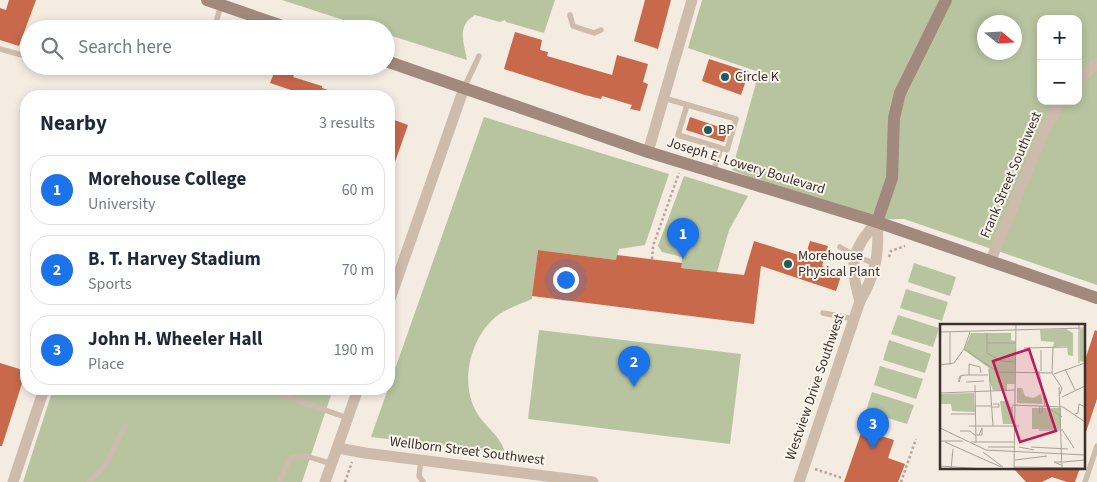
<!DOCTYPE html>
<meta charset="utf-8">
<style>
body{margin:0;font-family:"Source Sans 3",sans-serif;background:#f6f6f7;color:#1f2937}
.controls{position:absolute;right:15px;top:15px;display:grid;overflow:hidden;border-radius:10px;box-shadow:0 2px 8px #0003}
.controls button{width:45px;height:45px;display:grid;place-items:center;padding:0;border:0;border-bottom:1px solid #e0e1e3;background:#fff;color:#1f2937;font:25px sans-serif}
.compass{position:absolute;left:977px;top:15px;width:45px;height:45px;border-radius:50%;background:#fff;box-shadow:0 2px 8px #0003;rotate:108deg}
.you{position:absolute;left:565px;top:279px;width:18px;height:18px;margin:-12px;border:4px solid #fff;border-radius:50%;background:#1a73e8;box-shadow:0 0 0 8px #1a73e833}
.badge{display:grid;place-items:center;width:32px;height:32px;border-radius:50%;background:#1a73e8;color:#fff;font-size:16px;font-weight:700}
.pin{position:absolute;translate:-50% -41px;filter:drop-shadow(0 1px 2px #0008)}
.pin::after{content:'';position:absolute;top:26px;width:18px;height:15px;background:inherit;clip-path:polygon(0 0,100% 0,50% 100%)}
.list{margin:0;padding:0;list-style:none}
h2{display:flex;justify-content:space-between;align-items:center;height:65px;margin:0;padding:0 20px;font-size:21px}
h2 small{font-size:16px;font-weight:400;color:#747a83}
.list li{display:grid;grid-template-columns:32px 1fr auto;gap:15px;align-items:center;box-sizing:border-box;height:70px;margin:0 10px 10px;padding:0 10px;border:1px solid #e0e1e3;border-radius:20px}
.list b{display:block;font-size:19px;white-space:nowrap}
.list p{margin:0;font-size:16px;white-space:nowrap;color:#747a83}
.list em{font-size:16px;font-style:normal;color:#747a83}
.icon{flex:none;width:28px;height:28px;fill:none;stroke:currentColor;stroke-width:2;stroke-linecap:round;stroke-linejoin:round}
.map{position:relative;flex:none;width:1097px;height:482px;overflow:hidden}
.search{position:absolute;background:#fff;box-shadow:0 2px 8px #0003;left:20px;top:20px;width:375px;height:55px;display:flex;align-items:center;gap:12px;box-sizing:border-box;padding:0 18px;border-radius:28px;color:#747a83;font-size:19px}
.panel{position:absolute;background:#fff;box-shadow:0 2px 8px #0003;left:20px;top:90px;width:375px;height:305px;border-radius:20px}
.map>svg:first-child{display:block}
.green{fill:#b8c4a0;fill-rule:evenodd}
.building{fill:#c8694b}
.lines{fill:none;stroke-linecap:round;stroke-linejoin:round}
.path{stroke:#b9a596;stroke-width:2.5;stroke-dasharray:2.5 2.5;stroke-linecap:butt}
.lane{stroke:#cdbbac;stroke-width:5.5}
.street{stroke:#cdbbac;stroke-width:11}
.secondary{stroke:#a18a7d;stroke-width:12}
.poi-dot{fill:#1f5a5e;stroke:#fbf5ee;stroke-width:2}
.labels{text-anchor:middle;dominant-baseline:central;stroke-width:4;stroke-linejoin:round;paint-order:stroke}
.poi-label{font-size:14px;fill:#3b302b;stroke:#fbf5ee;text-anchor:start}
.street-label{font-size:14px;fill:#3b302b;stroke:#fbf5ee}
.inset-road{fill:none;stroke:#aaa098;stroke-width:1}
.view{fill:#c2185b;fill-opacity:0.15;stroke:#c2185b;stroke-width:2.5}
.inset-edge{fill:none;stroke:#3b302b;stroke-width:2.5}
</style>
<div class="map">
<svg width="1097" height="482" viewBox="0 0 1097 482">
<rect width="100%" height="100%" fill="#f4ebe1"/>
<path class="green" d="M282,0H555L544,33L506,22L505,20L500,22L475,15C456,26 464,43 467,60L386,34V29H371Z
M702,0H1097V285L904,219L858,220L732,170L759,72L688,48ZM1041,19H1078V101H1041ZM984,22H1014V52H984Z
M484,117L669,174L645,245L619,249L616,260L538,250L532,299C521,304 507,308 497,316C470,337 459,383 477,413C486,428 501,436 505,453L371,437Z
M684,176L748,196L729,230L717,272L681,268L682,257L662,252L658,246Z
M914,263L956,277L950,296L908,282Z
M906,289L948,302L942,321L900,308Z
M898,315L939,328L933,347L891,334Z
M539,330L741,354L730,444L528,419Z
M889,340L931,354L925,373L883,360Z
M880,366L923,379L916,399L874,385Z
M53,389H333L302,482H23Z
M872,392L914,405L907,424L866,411Z"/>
<path class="building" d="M9,0H36L19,46L0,40V8L6,10Z
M645,0H671L658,49L634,41Z
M515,32L542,40L540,50L548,52L547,56L612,75L617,55L648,64L643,82L648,84L640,111L630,109L632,105L602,96L601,99L585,95L504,69Z
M709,59L749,72L741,95L702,81Z
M277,66L295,72L293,77L322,86V88L340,94V96H296L297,92L270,83Z
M690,117L728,130L724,142L686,130Z
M389,118L408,125L390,176L389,175Z
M754,241L805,257L810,241L828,246L822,266L842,273L836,291L761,266L754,324L532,296L538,250L616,260L617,255L682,263L681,268L744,275Z
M1095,330L1097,331V399L1085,435H1083V366Z
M0,363L26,371L2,446H0Z
M862,430L894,440L888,458L905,464L898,482H844Z
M1013,468H1080L1075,482H1067L1052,477L1042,482H1026Z"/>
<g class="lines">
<path class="path" d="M889,257L891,251L905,246
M652,259L653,246L679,173
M815,469L842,478
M345,482L352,462
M901,482L916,439"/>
<path class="lane" d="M570,15L573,26L594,33L601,30
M214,29L221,5
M0,49L29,57
M464,88L479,56
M664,98L736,119L727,150L721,148L713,172
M687,105L678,135L721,148
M840,247L855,256L876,264
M389,267L400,271
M823,313L854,319
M264,389L348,418
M421,460L419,476L423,482
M89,482L105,466L125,426
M280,482L289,459C302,452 318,460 332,464
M1085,482L1097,446"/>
<path class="street" d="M1078,80L1097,63
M648,152L692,0
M990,262L1045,129L1061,101
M860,301C849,266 851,249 877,222
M389,302L464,88
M338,448L365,453L593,482
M13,482L44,389
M325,482L358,389
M799,482L860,301C875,276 880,252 877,222"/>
<path class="secondary" d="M207,0L291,29
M386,61L648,152L877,222L1097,298
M877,222L892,178L894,118L900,93L946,0"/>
</g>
<g class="poi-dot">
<circle cx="725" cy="77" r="5"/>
<circle cx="708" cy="130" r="5"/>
<circle cx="788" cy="264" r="5"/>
</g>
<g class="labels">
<g class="poi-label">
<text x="735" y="77">Circle K</text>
<text x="718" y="130">BP</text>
<text x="798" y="256">Morehouse<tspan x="798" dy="16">Physical Plant</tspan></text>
</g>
<g class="street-label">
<text transform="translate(746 166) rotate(17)">Joseph E. Lowery Boulevard</text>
<text transform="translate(1011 175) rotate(-67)">Frank Street Southwest</text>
<text transform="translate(815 387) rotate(-71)">Westview Drive Southwest</text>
<text transform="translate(467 451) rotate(7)">Wellborn Street Southwest</text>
</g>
</g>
<g transform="translate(940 324)">
<rect width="145" height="145" fill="#f4ebe1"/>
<path d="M126,5L133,9V32L128,31L127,22L113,23L114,18L101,17L100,6ZM140,5H145V38L140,37ZM31,9H71V16L75,17V60H67V66H53L49,56V44L24,26ZM77,64H82L85,72L93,74L101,70L103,80L77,79ZM34,69L35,88L12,87L11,80H0V70ZM60,77H69L70,83L73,82V100H63ZM92,84H121V105H92Z" fill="#b8c4a0"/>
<path class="inset-road" d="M0,8L145,4M10,8V41M47,9V29L61,37L75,38M47,19H76M84,24L127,23M24,25L58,48L112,49L122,64L120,70M101,26V47M139,39V0M0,41L14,39L24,25L30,8M49,45L53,102M125,45L135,66M99,47L105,82M112,49L113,23M114,50L145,39M29,51V40L40,43L41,49M21,52L19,58V54L20,53V52L24,51H48M26,58L44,57M35,61L36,118M119,63L122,145M0,69L75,66M122,73L145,62M72,81L123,83M36,82H52M100,82L99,89H102L103,82M106,82L122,93M52,83H59V80H53M123,83L145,98M11,90H36M135,90L138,89L139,80L145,83M29,102H79M0,104L46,126L145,131M99,106H123M20,107H30L36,112M123,107L134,124M36,111H42V104L39,111M0,117H23M5,118L61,143M31,118H74M48,123H75M79,123L94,126M91,123L128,125M43,128L63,143M75,136L107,132M123,138L145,136M121,141L114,138H122M0,142L45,145M74,143L145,144M11,145L13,125M74,145L76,0"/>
<path class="view" d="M89,25L116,107L80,118L53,37Z"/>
<rect width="145" height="145" class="inset-edge"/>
</g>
</svg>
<div class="controls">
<button>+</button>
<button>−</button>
</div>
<svg class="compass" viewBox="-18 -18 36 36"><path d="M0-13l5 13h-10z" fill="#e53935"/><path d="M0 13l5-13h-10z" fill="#747a83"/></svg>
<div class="you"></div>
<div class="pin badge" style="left:683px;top:259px">1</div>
<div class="pin badge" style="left:634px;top:387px">2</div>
<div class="pin badge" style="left:873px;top:449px">3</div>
<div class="search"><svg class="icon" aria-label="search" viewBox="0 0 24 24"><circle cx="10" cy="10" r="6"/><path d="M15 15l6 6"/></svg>Search here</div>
<section class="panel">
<h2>Nearby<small>3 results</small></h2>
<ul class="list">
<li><span class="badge">1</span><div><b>Morehouse College</b><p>University</p></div><em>60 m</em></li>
<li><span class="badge">2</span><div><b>B. T. Harvey Stadium</b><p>Sports</p></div><em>70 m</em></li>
<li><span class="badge">3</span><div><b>John H. Wheeler Hall</b><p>Place</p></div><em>190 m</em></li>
</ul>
</section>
</div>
